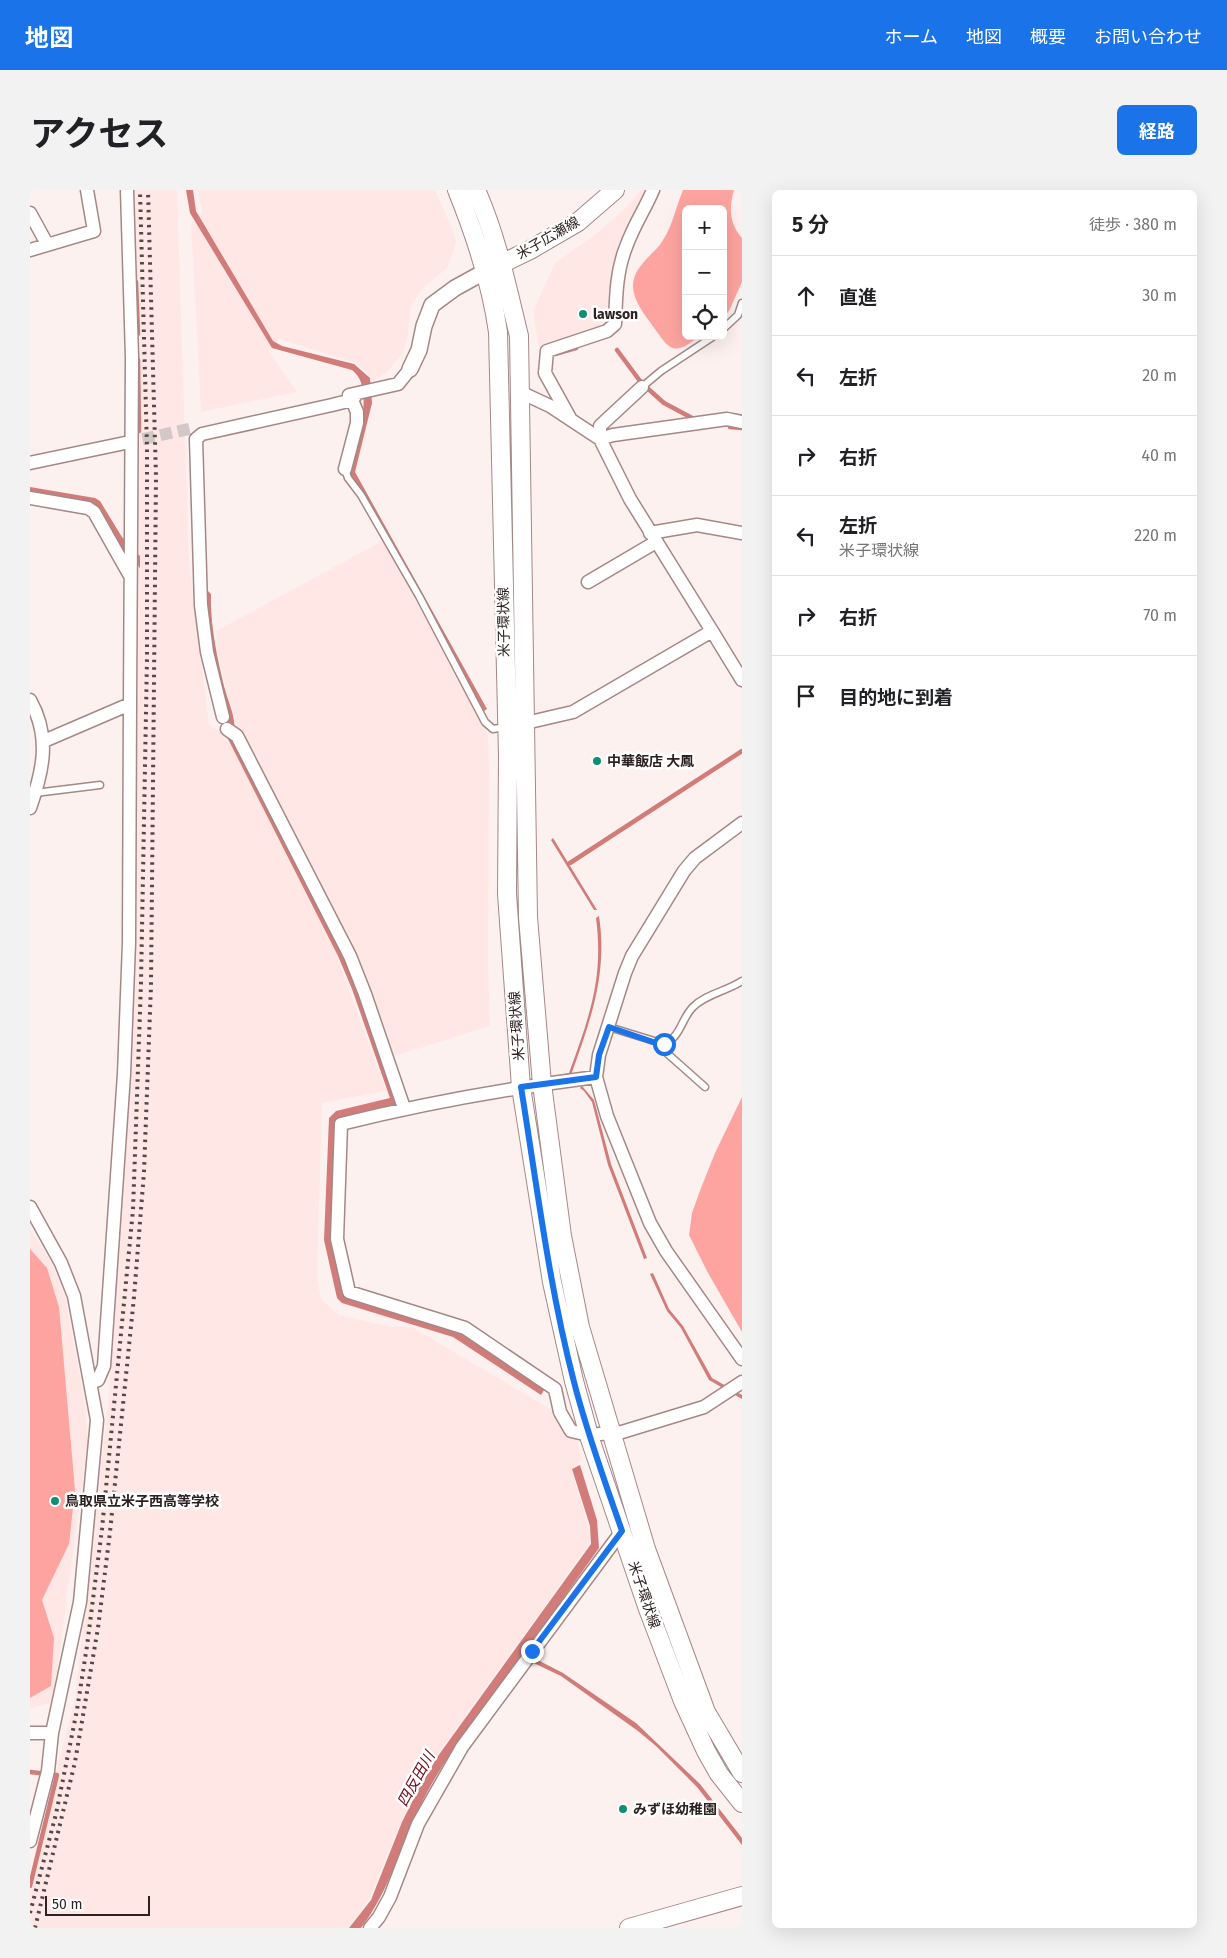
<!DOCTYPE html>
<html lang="ja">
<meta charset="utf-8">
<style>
body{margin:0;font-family:"Fira Sans","Noto Sans JP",sans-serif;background:#f2f2f2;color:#202124}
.controls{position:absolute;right:15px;top:15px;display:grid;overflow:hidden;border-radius:8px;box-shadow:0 5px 20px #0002}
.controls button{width:45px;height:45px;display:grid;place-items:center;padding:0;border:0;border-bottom:1px solid #e0e0e0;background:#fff;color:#202124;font:25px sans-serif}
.scale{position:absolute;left:15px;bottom:12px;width:105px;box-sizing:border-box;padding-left:5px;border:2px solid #2d2221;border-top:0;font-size:14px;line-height:18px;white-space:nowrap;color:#2d2221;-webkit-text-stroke:4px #fff;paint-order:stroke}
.stop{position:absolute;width:15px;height:15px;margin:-11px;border:4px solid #1a73e8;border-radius:50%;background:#fff}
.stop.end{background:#1a73e8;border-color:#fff;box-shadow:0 1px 5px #0008}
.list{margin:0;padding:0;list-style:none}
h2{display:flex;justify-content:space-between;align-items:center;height:65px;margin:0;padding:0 20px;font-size:21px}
h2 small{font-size:16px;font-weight:400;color:#757577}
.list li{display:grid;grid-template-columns:32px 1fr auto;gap:15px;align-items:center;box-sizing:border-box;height:80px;padding:0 20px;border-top:1px solid #e0e0e0}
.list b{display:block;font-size:19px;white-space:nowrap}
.list p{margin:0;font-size:16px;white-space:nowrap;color:#757577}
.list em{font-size:16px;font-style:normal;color:#757577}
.icon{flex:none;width:28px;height:28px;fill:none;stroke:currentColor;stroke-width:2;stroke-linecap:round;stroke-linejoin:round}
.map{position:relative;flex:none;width:712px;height:1738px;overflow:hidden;border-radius:8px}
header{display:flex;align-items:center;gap:30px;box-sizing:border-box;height:70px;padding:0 25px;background:#1a73e8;color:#fff}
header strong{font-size:24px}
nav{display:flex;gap:28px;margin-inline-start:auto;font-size:18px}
.intro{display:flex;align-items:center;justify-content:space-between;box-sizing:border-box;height:120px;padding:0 30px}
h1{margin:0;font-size:35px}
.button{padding:12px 22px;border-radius:8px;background:#1a73e8;color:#fff;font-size:18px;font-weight:700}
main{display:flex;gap:30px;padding:0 30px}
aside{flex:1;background:#fff;border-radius:8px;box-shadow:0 5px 20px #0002}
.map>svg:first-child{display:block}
.built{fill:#ffe7e5}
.forest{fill:#fea4a0}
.water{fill:#d17c78}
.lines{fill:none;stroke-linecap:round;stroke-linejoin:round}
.stream{stroke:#d17c78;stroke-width:4.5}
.minor-tunnel{stroke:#d3c8c7;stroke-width:12;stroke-dasharray:12 6;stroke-linecap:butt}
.service-casing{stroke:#a48886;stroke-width:9}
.minor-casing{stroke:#a48886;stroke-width:15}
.tertiary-casing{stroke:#a48886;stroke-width:18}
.secondary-casing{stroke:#a48886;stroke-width:20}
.service{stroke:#fff;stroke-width:6}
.minor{stroke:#fff;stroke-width:12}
.tertiary{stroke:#fff;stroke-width:15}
.secondary{stroke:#fff;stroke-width:18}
.rail{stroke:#534847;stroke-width:4;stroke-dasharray:2.5 5;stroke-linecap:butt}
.route{stroke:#1a73e8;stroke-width:6}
.poi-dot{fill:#0e8e73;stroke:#fff;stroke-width:2}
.labels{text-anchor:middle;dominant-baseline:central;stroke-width:5;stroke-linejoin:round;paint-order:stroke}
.street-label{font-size:14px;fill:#2d2221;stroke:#fff}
.poi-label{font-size:14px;font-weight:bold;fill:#2d2221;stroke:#fff;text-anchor:start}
.water-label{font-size:15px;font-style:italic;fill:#720514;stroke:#fff}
</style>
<header>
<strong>地図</strong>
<nav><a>ホーム</a><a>地図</a><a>概要</a><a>お問い合わせ</a></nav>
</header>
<div class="intro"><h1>アクセス</h1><a class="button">経路</a></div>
<main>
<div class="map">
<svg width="712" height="1738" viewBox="0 0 712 1738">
<rect width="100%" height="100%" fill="#fdf1f0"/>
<path class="built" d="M102,0H147L159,371L179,535L198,546L298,742L356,901L292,913L287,1087L291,1109L309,1125L362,1137H382L544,1233L551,1270L541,1279L558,1335L560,1353L407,1565L388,1598L371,1631L340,1708L318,1738H0V1686L45,1508L78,1215L98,930L106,648Z
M168,0H405L424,43L426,51L424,59L417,78L390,101L381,117L377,150L372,165L356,183L342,191L340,186L327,173L249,149L239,161L267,202L171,222L161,33L172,22Z
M611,0H616L589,52L579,94L577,135L509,158L503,121L525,73L567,43L593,20Z
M354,350L387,407L386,409L451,528L458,546L459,579L458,773L460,836L361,867L207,539V534L197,502L188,462L186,441Z
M0,1039L23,1075L36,1110L55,1214L58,1250L23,1512L0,1519Z"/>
<path class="forest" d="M653,0H704C699,17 699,34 712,48V92L699,121L693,127V19H656V146H670C653,158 644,167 630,146C614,122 589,100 613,73C619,65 628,59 633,50C643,35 646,16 653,0Z
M712,907V1142L678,1083L659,1045L662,1023L671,998L685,963Z
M0,1059L17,1078L29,1117L45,1300L39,1354L12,1410L24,1448L21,1496L0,1508Z"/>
<path class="water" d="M156,0H163L166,21L243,151L252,156L324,174L340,188L342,213L325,282L457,519L454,521L333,302H331L320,287L319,279C325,254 347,199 322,180L242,158L160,23Z
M0,297L65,308L70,311L92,347L97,352L96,354L110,366V378L89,356L66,319L0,304Z
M163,393L175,398L181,404C180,434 187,467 194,496C199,515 207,528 204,548L316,768L369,915L307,930L315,1106L434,1143L516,1197L511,1205L423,1147L312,1113L307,1108L294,1050L299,928L306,921L360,908L322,799L308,766L197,547L199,534L189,502L174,413L164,407Z
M523,648L567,720H564L521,650Z
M569,726C578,784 560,832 541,885L531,887L530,885L539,883C559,828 574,788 566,728Z
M552,896L564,910L581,974L617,1068L614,1069L578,975L562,912L554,901L550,898Z
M623,1083L639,1119L653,1136L682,1188L712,1205V1209L679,1190L651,1138L637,1121L620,1084Z
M550,1275L567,1330L569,1358L494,1463L533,1483L606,1533L670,1594L712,1648V1655L667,1597L626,1556L608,1541L531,1486L491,1467C457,1514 418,1560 392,1612C371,1654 360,1700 331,1738H319L341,1710L372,1632L389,1598L408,1566L561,1354L560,1336L542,1279Z"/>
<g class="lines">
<path class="stream" d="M106,92L108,144
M587,160L610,191
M525,164L546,158
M108,170L109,241
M616,197L634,213L664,229
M700,237L712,238
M540,673L712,561
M0,1582L27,1585L0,1696"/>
<path class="minor-tunnel" d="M95,253L163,238"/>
<defs>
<path id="service" d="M693,139L708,125L712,113
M612,197L631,181L684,146
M315,279L318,288L331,305L389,406L455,532L463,539L476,537
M5,603L70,595
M579,837L634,854C651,847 651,829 663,817C676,804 697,801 712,791
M629,854L631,858L675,897"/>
<path id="minor" d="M97,0L102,167L100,514
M0,23L17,54
M0,60L64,41L57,0
M612,197L570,236V249L600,309L682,441
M490,202L520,216L570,249L583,245L697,229L712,232
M319,205L368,194L380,179
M541,230L515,183L517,161L577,141L585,134C586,108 586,82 596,57C603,37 615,19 623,0
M0,273L95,253
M315,279L327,233V222L322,210
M0,308L58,318L64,322L99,384
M620,343L667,335L712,343
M558,392L626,352
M0,510C21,547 13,581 0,618
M193,527L177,462L171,415L166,249L172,244L302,215L322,210L327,204
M487,535L543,522L682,441L712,490
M197,539L207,546L320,766L335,804L374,918
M14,551L100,514L99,753L94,884L74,1176L68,1190L61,1193
M712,633L665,668L654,681L602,766L595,783L569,865L566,887L577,926L620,1033L636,1061L712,1169
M566,887C480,898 395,913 311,934L307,1049L319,1102L435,1138L525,1199L530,1222L541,1241L559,1245L592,1242L674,1217L712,1192
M0,1017L31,1073L44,1106L67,1230L50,1412L22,1543L18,1581L0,1651
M0,1543H22
M340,1738L349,1727L360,1707L388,1634L432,1557L592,1341"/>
<path id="tertiary" d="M380,179L389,160L394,136L402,115L425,98L456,81"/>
<path id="secondary" d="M427,0C446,47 461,92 468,142L478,566L477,704L491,897L522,1092L544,1191L560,1249L618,1419L653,1511L676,1561L689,1584L712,1613
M446,0C467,47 477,97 489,146L498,727L512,894L532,1046L550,1137L616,1359L676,1522L712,1583
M461,79L500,60L548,32L585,0
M599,1738L712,1706"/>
</defs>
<use href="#service" class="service-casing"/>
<use href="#minor" class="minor-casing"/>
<use href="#tertiary" class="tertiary-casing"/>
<use href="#secondary" class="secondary-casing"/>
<use href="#service" class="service"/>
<use href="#minor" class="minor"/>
<use href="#tertiary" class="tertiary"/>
<use href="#secondary" class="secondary"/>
<path class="rail" d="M0,1723L26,1624L47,1520L57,1456L72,1339L103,1020L111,793L117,468V258L110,0
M5,1738L45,1572L68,1438L80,1342L104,1107L114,982L121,795L126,287L118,0"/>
</g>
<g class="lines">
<path class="route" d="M502,1461L592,1341C575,1292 557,1243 544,1192C519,1096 507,996 491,897L566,887L569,865L579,837L629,854H634"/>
</g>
<g class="poi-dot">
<circle cx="553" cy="124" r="5"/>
<circle cx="567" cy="571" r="5"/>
<circle cx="25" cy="1311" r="5"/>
<circle cx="593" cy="1619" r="5"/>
</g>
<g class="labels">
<g class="street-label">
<text transform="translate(518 48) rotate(-30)">米子広瀬線</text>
<text transform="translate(474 432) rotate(-91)">米子環状線</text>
<text transform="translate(487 836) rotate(-94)">米子環状線</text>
<text transform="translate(614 1405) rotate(71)">米子環状線</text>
</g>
<g class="poi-label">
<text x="563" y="124">lawson</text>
<text x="577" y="571">中華飯店 大鳳</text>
<text x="35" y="1311">鳥取県立米子西高等学校</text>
<text x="603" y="1619">みずほ幼稚園</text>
</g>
<g class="water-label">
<text transform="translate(386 1589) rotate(-61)">四反田川</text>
</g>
</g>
</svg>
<div class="controls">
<button>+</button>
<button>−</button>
<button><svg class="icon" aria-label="locate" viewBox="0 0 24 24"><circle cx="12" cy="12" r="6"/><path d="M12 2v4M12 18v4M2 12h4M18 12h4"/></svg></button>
</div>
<div class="scale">50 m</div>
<div class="stop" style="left:634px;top:854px"></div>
<div class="stop end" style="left:502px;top:1461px"></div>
</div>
<aside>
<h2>5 分<small>徒歩 · 380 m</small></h2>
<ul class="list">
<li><svg class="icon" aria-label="ahead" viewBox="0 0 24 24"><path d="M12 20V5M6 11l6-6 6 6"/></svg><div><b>直進</b></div><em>30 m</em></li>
<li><svg class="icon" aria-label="left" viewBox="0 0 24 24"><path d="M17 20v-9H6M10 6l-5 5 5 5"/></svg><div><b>左折</b></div><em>20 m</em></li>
<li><svg class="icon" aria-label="right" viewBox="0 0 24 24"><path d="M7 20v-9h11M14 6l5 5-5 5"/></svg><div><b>右折</b></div><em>40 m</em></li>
<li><svg class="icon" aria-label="left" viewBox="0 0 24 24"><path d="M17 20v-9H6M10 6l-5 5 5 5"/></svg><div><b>左折</b><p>米子環状線</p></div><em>220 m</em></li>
<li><svg class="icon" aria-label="right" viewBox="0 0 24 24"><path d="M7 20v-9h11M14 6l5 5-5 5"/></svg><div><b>右折</b></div><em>70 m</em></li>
<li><svg class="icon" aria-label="arrive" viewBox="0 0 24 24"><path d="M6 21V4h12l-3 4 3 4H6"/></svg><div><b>目的地に到着</b></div></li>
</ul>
</aside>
</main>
